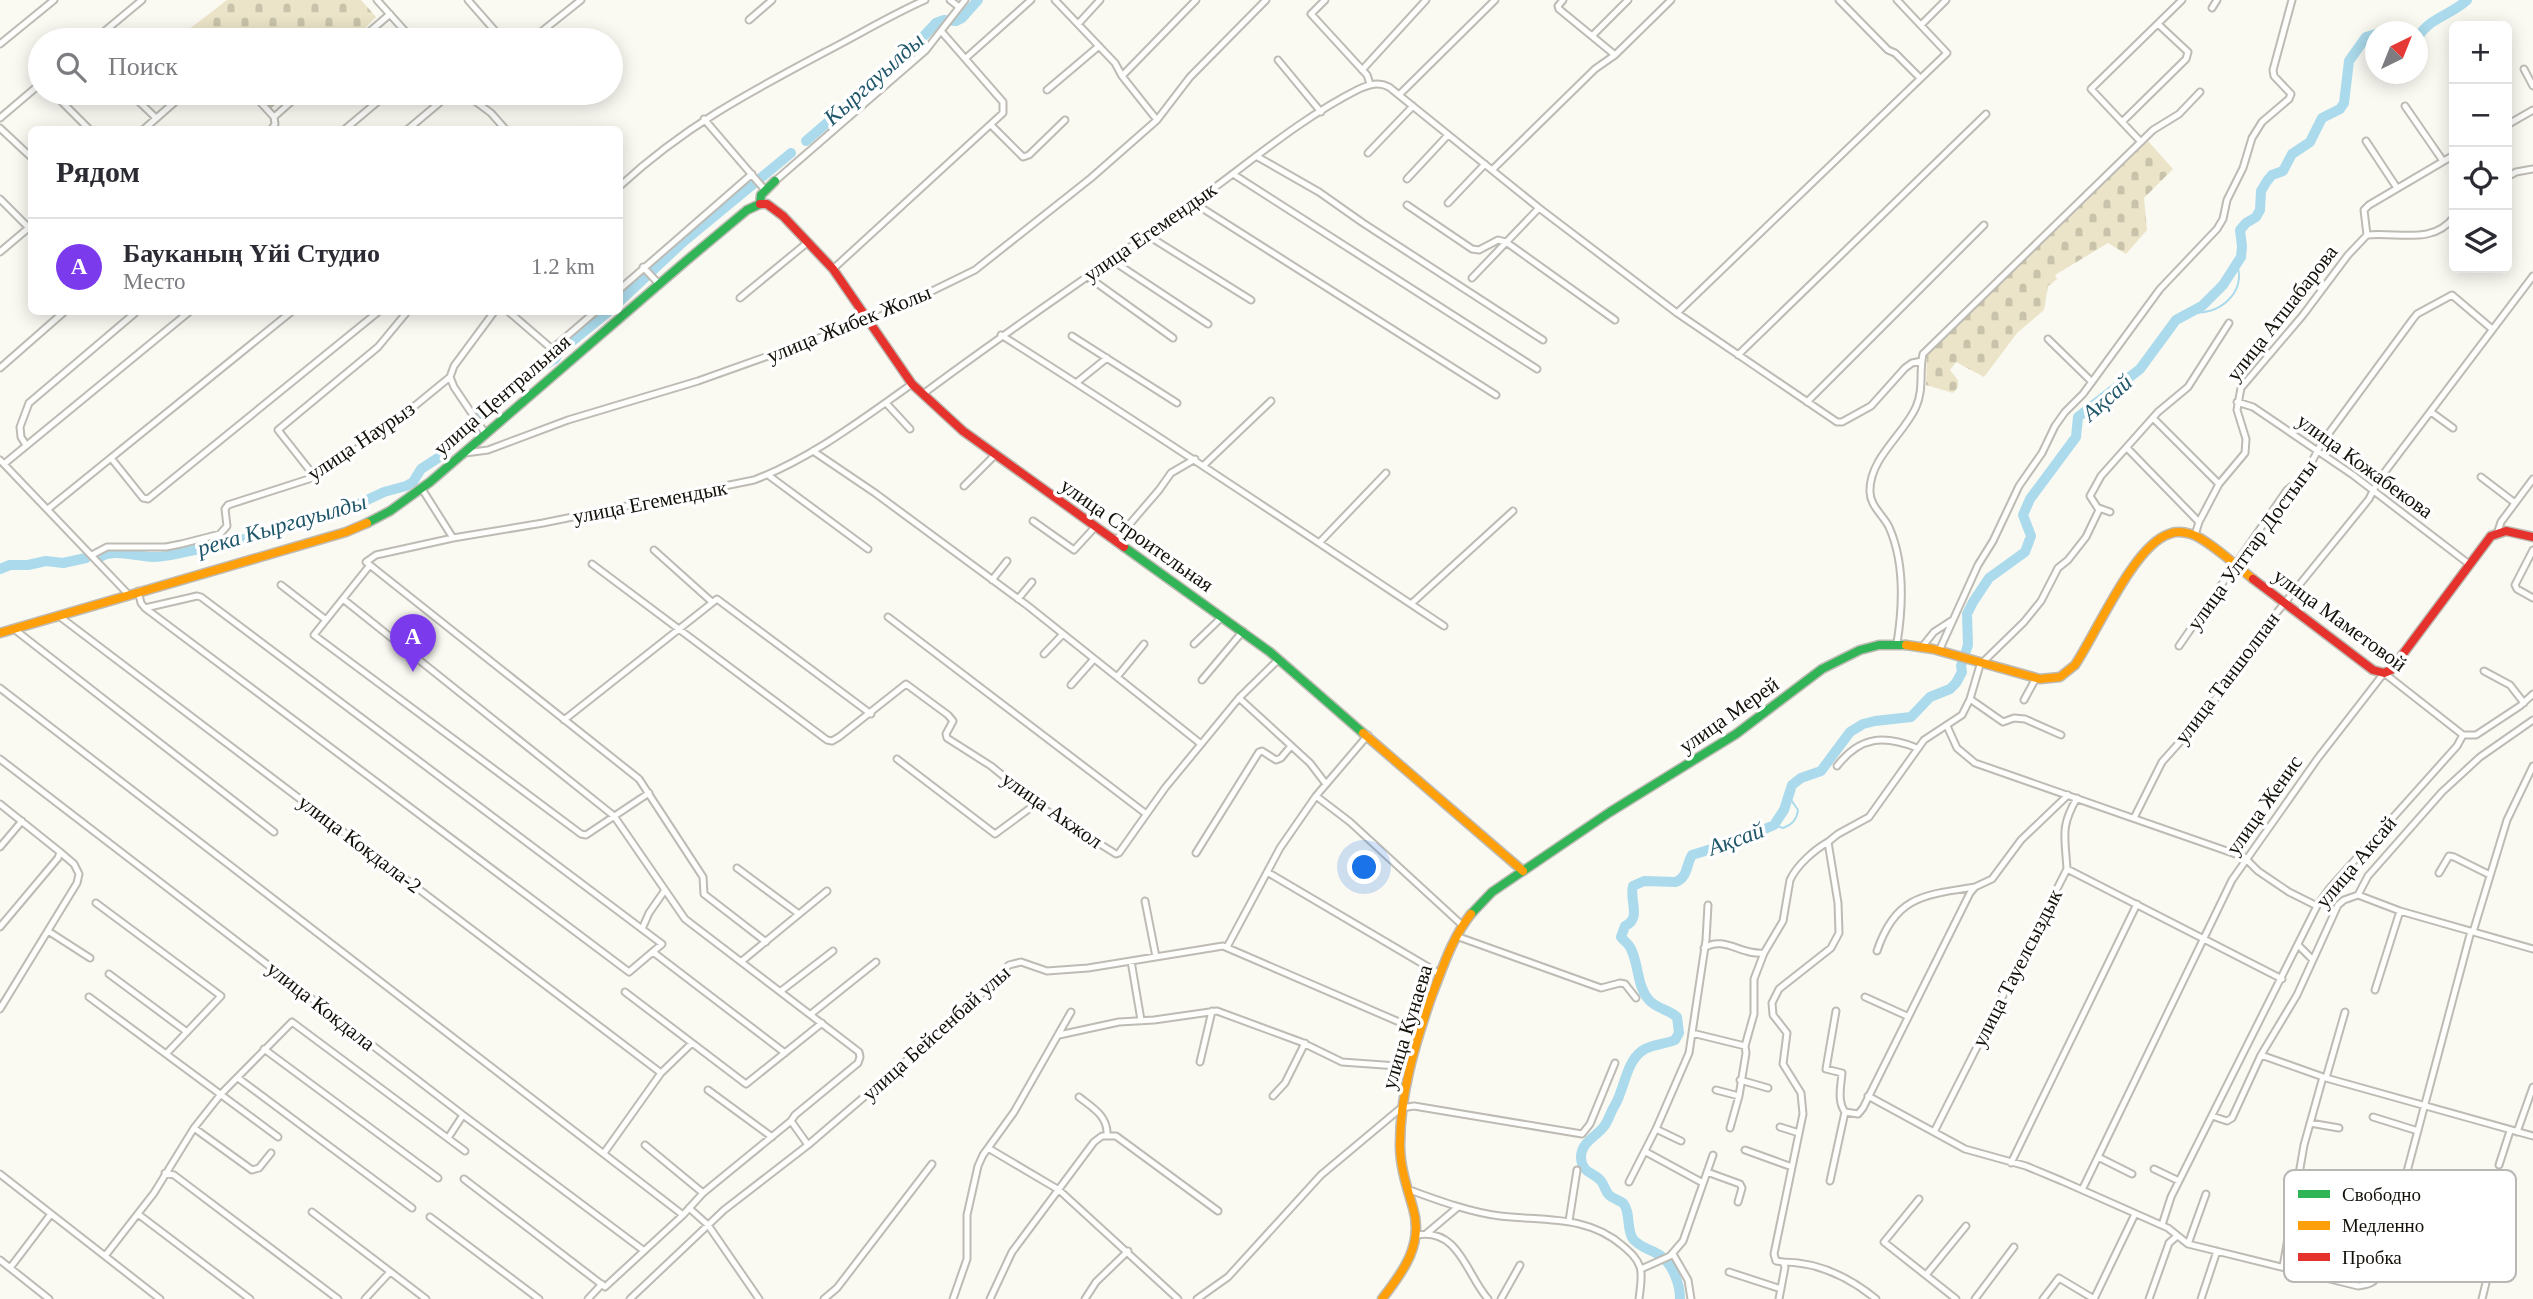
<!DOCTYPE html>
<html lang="ru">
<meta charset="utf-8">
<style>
body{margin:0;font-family:"Times New Roman",serif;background:#f7f7f7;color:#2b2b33}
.controls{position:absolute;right:21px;top:21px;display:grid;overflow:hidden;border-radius:10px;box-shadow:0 4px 18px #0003}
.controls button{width:63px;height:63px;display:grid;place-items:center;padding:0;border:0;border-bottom:2px solid #e1e1e2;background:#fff;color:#2b2b33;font:35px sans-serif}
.compass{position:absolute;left:2365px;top:21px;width:63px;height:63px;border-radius:50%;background:#fff;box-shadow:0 4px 18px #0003;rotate:43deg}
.you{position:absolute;left:1365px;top:868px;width:24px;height:24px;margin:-18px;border:5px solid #fff;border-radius:50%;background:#1a73e8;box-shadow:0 0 0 10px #1a73e833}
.badge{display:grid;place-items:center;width:46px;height:46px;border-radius:50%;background:#7c3aed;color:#fff;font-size:23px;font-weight:700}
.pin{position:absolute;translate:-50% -58px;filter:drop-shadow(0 2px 4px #0008)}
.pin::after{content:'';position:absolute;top:37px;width:24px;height:21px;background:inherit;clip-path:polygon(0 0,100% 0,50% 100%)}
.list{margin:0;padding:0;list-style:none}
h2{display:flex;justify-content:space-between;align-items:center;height:91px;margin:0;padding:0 28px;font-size:30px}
h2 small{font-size:23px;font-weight:400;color:#7c7c81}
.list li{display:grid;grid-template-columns:46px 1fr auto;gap:21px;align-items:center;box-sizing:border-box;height:98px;padding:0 28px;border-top:2px solid #e1e1e2}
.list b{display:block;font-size:26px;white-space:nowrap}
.list p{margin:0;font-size:23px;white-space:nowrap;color:#7c7c81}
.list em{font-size:23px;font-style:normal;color:#7c7c81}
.icon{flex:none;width:38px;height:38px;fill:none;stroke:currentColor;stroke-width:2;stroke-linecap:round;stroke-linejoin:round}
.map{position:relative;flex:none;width:2533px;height:1299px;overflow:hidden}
.search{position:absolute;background:#fff;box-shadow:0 4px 18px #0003;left:28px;top:28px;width:595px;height:77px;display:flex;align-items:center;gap:18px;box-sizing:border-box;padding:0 24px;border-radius:38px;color:#7c7c81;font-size:26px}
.panel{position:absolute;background:#fff;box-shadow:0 4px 18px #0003;left:28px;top:126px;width:595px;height:189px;border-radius:10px}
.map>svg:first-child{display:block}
.cemetery{fill:url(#cemetery-stones)}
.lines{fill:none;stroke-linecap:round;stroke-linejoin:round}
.stream{stroke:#aadaeb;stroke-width:2}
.river{stroke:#aadaeb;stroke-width:10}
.street-casing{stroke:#bdbbb4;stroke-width:9}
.fast-casing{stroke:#bdbbb4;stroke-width:11}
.slow-casing{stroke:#bdbbb4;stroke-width:11}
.jam-casing{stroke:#bdbbb4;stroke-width:11}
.street{stroke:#fefefd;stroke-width:5}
.fast{stroke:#30b455;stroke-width:8}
.slow{stroke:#ff9f0a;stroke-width:8}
.jam{stroke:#e5322d;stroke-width:8}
.labels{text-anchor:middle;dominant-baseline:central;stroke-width:7;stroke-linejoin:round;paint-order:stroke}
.street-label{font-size:21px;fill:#121008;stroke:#fff}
.water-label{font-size:23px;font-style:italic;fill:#20576b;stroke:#fff}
.key{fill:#fff;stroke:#b8b7b5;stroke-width:2}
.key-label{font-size:19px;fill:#121008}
</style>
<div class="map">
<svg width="2533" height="1299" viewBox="0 0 2533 1299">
<defs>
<pattern id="cemetery-stones" width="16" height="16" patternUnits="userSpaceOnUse" patternTransform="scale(1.75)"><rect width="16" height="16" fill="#ebe4c8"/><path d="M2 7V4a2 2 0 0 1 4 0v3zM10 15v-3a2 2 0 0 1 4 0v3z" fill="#c8c3aa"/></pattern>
</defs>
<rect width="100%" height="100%" fill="#faf9f2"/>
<path class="cemetery" d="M227,0H361L376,17L353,40H199L188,30Z
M255,93H290L270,109Z
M2148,141L2173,169L2144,198L2147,230L2126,254L2108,243L2055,275L2057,279L2048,286L2044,310L2017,333L1984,377L1956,362L1950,370L1958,380V387L1953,393L1926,385L1927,356L1934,347Z"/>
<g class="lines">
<path class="stream" d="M2191,312C2218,317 2247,292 2237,265
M1774,825L1783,828C1792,825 1797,819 1798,810L1789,797"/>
<path class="river" d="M2418,37C2429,18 2451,15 2467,0
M806,141L908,53L936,23L944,20L956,21L962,18L978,0
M620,301L682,243L791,153
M100,557C114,548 138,557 154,557C175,557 193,548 214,547L335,515L384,492L406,486L413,482L421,469L441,456L456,441L471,422L489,409L520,380L555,359L561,350L608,312
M0,569L10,565H28L46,561L63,563L86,558
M1680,1299C1680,1284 1673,1265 1661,1256C1653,1250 1640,1248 1633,1239C1626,1229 1631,1212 1623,1203C1619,1200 1613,1199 1609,1195C1605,1191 1605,1186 1601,1181C1594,1172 1582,1174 1581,1158C1581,1141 1597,1137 1605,1125C1609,1119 1611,1111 1615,1105C1625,1088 1626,1059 1645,1049C1654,1044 1666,1044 1675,1040L1679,1033L1677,1017C1668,1009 1657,1009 1649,1000C1637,987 1639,965 1631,949C1629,944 1624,941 1621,937L1625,926C1642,918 1629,901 1633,886L1644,881L1676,882C1688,877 1686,865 1692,855L1737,841L1774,825L1784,810L1792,785L1801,778L1821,771L1850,732L1863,724L1875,721L1911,717L1930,697L1950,689L1956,683L1962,672L1961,666L1968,645L1967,614L1973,602L1989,578L2025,552L2031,536L2023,515L2030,499L2076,437L2078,417L2140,369L2176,320L2202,306L2223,285L2241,257L2242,246L2240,230L2246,223L2256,217L2260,210L2261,191L2267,181L2272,175L2283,171L2292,154L2310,142L2322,118L2340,109L2344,103L2349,61L2366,37L2376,34"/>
<defs>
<path id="street" d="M377,0L413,40
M468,0L503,40
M950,0L959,7
M1055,0L1115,63L1122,76L1157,120
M1325,0L1311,14L1367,75L1370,84
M1563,0L1558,6L1559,9L1615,55
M1839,0L1888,50L1895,53L1920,78
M2212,8L2217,0
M749,20L772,0
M1078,24L1100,0
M1921,25L1946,0
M1592,36L1628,0
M94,40L142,0
M360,40L390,14
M531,40L581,0
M0,44L54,0
M966,58L1031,0
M1278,60L1321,112
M2524,69L2533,86
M1362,70L1426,0
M1122,76L1196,0
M1047,90L1099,46
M53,93L90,130
M130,93L156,118
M252,93L274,117
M464,93L491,113L506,130
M1399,95L1495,0
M2405,106L2443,161
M0,118L40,84
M704,119L765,190
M2122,122L2186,59L2188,52L2158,24
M991,125L1023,157L1029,155L1065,120
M2507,125L2533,110
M0,128L32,158
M143,130L185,93
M271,130L275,124L274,117L301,93
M344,130L388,93
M407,130L451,93
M2366,141L2397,188
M2141,142L2091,89L2182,0
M1368,153L1413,106
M1256,156L1319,192L1363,223L1543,340
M1492,170L1595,69L1615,55L1671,0
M1233,174L1537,369
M2507,177L2516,172L2533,169
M1407,179L1448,135
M775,181L926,50L965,0
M620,186C685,126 748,93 825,52C858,35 891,15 925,0
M0,199L29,228
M1194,203L1496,395
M1448,203L1485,164
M1407,205L1472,249L1479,250L1498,240L1506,242L1615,320
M1147,235L1251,300
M2367,235C2399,232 2433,245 2454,217
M0,252L32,225
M1110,259L1208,324
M643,267L659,284
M833,269L1003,113V102L941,31
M1087,276L1173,338
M1472,278L1539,208
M620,289L752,174
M740,298L808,242
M509,312L552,349L595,312
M1677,313L1947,53L1897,0
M1001,335C1150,429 1296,528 1444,626
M1072,336L1177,403
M2048,339L2092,382
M1738,355L1986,114
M0,368L64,312
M450,377L454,387L485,433
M1076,383L1107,358
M923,394C1011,328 1102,267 1192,204C1247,165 1299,119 1359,89C1370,84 1379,82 1389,87L1539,208L1677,313L1837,422H1842L1871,406L1905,368L1912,363L1922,361
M1807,402L1984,225
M2237,402L2253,407L2353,475L2469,564
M886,403L910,429
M2431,412L2453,428
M2154,419L2219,484
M26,445L21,437L20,427L29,403L135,313
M2127,448L2199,522
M813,451L875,493L1028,606L1201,744
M465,453L488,450L568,420L698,381L883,315L975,270L1091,178L1157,120L1190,77L1266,0
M111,458L143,498L148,499L378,312
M0,460L128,594
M4,464L189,312
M1204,465L1271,401
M768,475L868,549
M315,477L278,430L378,347L407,312
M2481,477L2515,503
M964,486L995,455
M422,489L453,538
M2099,508L2110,512
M48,509L291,312
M1033,521L1074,550L1096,526
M2498,531L2501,522L2533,479
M2195,535L2199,522L2219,484L2245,453L2246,439L2237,410L2241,388L2303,315L2348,255L2367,235L2364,210L2369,205L2454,155
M1116,540L1159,490L1171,473L1195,459
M1319,543L1386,473
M654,550L712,602
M2533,550L2515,585L2517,589L2533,598
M92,555L107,547H166L181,544L220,534L227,526L225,509L228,505L315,477L389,427L450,377L454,366L494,312
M592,564L827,740L832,741L839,737L906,684L948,715L953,721L946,734L947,738L991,766L1044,809L1116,854L1119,853L1165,788L1239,698L1279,659
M370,565L314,635L581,834L586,835L649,793
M992,580L1007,561
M281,585L326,620
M138,591L141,603L145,608L629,972L662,944L201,597L197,596L145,608
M343,599L614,816L685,919L859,1052L860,1057L858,1063L795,1115L791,1121L703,1193L683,1215L605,1287L464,1179
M1018,599L1032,582
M1411,604L1513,511
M59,616L661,1073
M888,617L1145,813
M14,629L274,832
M1897,643C1903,606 1905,563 1889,527C1883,515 1869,505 1870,490C1870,458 1904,434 1916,407C1924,389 1919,372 1923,354L2153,130L2179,114L2200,92
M1194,644L1222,617
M2179,646L2287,490L2304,477L2321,444L2413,319L2417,314L2452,295L2492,329
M1922,647L1934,632L1951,621
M1939,651L1978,565L1993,541L2019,486L2042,453L2055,426L2065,412L2083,394L2160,289L2217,229L2223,219L2227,200L2243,168L2252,138L2262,122L2289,99L2291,94L2274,76L2273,70L2292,0
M1044,654L1063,634
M2484,671L2510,685L2524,703
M1117,677L1144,644
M1202,680L1243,631
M1071,685L1094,659
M0,688L683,1215
M1239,698L1310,763L1326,784
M1970,699L2003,722L2014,718L2025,719L2061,735
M2024,700L2036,678
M564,720L717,599L871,714
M1947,726L1957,748L1975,763L2244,857L2258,871L2289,892L2317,906
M0,759L463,1115L643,1250
M897,759L995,834L1037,803
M1837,766C1860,736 1884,735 1917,748
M1316,796L1350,822L1462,925
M0,804L60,852L58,858L0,927
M2134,818L2162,762L2204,715L2274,616L2369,499L2378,481L2533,276
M0,847L22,821
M1196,853L1259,752L1262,751L1276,760L1281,758L1291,746
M737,868L799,914
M2067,869L2282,979
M1267,872L1440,974
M2439,873L2449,856L2454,857L2490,875
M2358,895L2400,911L2533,949
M1145,901L1156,957
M96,903L221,996L166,1054
M642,929L649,913L665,890
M48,931L90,958
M2473,932L2507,820L2533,766
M1456,936L1601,988L1620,983L1625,984L1636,998
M766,942L704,894L703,877L639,779L366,562L376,555L453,538L543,523L754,480C812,458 862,419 912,384
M2298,945L2312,959
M1227,947L1280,848L1316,796L1368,735
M1704,948C1724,935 1742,956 1764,953
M1877,951C1895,897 1922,895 1975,887
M653,952L785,1053
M742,961L827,891
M1131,961L1141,1020
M109,974L187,1032
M2375,990L2400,911
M781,991L833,951
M625,992L746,1084L822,1023
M89,997L278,1137
M1865,997L1907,1016
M0,1009L77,883L79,874L74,864L60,852
M1836,1011L1826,1069L1842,1073C1841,1086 1837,1101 1845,1112L1858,1114L1863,1108L1970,893L1975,887L1992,879L2021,840L2068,795
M811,1014L876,962
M1692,1033L1745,1046
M1059,1035L1119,1022L1154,1020L1217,1011L1301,1042L1342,1062L1411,1067
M264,1049L438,1178
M2261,1055L2326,1078L2533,1136
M1200,1062L1212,1011
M238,1078L412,1208
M2326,1078L2345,1012
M1740,1080L1768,1088
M708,1090L772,1137
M1716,1090L1739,1096
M1273,1096L1285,1083L1305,1043
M1868,1096L1965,1149L2026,1166L2062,1181L2168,1228L2188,1244L2358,1286C2368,1285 2375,1283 2380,1273L2471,931
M1079,1097C1093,1108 1108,1116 1107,1135
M2212,1116L2227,1121L2232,1118L2261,1055L2297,995L2338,905L2344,900L2358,895L2368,876L2442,792L2480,757L2533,720
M2373,1117L2418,1131
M791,1121L808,1145
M2310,1123L2339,1128
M1780,1127L1799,1133
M194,1128L252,1170L259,1168L271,1153
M1730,1128L1739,1096L1746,1053L1745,1046L1754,1014V979L1764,953L1783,921L1790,880C1797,865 1814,850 1828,842
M1656,1129L1681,1141
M1934,1132L2067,869C2065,836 2060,827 2077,798
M2517,1132L2533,1087
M448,1138L463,1115
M645,1145L703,1193
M988,1148L1059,1190L1178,1299
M1745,1150L1792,1167
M1646,1152L1703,1183
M604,1153L661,1073L692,1043
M2098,1157L2132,1174
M2011,1163L2137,904
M2499,1165L2510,1131
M2154,1169L2179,1181
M1707,1172L1740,1184L1742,1188L1738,1202
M165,1173L174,1175L338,1299
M0,1174L160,1299
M1830,1181L1845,1112
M1629,1182L1656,1129L1689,1053L1706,940L1708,905
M1407,1189C1437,1200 1469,1212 1500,1216C1544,1221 1588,1215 1623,1246C1630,1252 1637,1258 1640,1267C1643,1277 1640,1289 1639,1299
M2082,1190L2232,880L2318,758L2384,673L2463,735
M1919,1199L1884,1242L1956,1299
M689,1208L708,1225L759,1299
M312,1212L426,1299
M138,1214L250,1299
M430,1217L539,1299
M1569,1221L1577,1170
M2162,1225L2171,1197L2317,906L2329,889L2457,746L2463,735H2476L2520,706L2533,694
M1426,1234L1458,1207
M1417,1235C1459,1228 1466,1274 1488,1299
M2188,1244L2206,1194
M1673,1254L1688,1280L1691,1299
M105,1256L154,1193L194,1128L221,1094L292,1022L465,1151
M0,1260L49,1299
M1783,1262L1776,1261L1774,1254L1803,1114L1801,1093L1783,1064L1787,1033L1773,1015L1772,1003L1779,989L1831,948L1839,933L1838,903L1828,842L1838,834L1869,817L1924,740L1962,715L1970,699L1980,665L2024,622L2041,601L2058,568L2068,560L2086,537L2099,510L2090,496L2101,476L2158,412L2188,387L2229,323
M1783,1262C1818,1262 1849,1277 1876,1299
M2283,1267L2304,1145L2323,1077
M10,1268L51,1214
M1641,1269L1670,1256L1683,1241L1713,1155
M1729,1272L1781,1289
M1926,1275L1966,1226
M365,1299L390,1272
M588,1299L602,1284
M630,1299L724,1210L808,1145L970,1006L1009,965L1021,962L1047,971L1088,968L1223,946L1420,1031
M824,1299L837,1288L932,1164
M953,1299L967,1259V1215L978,1166L983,1155L1014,1112L1071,1012
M990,1299L1012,1252L1094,1142L1102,1136H1116L1218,1211
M1085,1299L1096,1282L1128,1251
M1197,1299L1228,1277L1321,1175L1401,1108L1414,1106L1582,1134L1590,1124L1615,1063
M1501,1299L1520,1265
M1779,1299L1785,1267L1783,1262
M1975,1299L2014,1247
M2043,1299L2059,1278L2094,1299
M2094,1299L2135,1214
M2149,1299L2169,1243L2177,1236
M2201,1299L2217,1251
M2482,1299L2509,1189"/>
<path id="fast" d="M760,204L761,195L775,181
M367,523L390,511L430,482L686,261L747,210L760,204
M1124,547L1270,652L1363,733
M1471,914L1492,892L1610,812L1736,734L1822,669L1860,650L1879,645H1906"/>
<path id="slow" d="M0,633L346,532L367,523
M1906,645L1933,649L2040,679L2060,677L2075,665C2096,634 2134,545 2169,534C2176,531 2184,532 2191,534C2206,538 2239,568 2253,579
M1363,733L1523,871
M1382,1299C1403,1272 1424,1244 1413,1208C1407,1187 1400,1167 1400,1145C1400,1093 1415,1044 1432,995C1443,967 1452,938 1471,914"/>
<path id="jam" d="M760,204H767L783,216L833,269L912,384L963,431L1124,547
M2253,579L2373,670L2384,673L2391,670L2491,536L2506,531L2533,537"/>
</defs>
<use href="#street" class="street-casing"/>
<use href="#fast" class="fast-casing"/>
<use href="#slow" class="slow-casing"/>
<use href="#jam" class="jam-casing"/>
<use href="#street" class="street"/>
<use href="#fast" class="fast"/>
<use href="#slow" class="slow"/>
<use href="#jam" class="jam"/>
</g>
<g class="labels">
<g class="street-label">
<text transform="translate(1150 232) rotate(-35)">улица Егемендык</text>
<text transform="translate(2282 313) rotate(-52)">улица Атшабарова</text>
<text transform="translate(849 324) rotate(-22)">улица Жибек Жолы</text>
<text transform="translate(502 395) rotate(-41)">улица Центральная</text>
<text transform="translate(361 441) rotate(-34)">улица Наурыз</text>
<text transform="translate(2365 466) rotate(36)">улица Кожабекова</text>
<text transform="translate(650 502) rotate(-11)">улица Егемендык</text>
<text transform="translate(1137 535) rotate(35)">улица Строительная</text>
<text transform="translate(2252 545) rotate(-54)">улица Улттар Достыгы</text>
<text transform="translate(2340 620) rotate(36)">улица Маметовой</text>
<text transform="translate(2227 678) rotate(-53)">улица Таншолпан</text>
<text transform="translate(1729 715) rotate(-35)">улица Мерей</text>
<text transform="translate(2264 805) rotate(-55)">улица Женис</text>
<text transform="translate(1052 810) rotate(35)">улица Акжол</text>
<text transform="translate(360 844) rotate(37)">улица Кокдала-2</text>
<text transform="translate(2356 862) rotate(-50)">улица Аксай</text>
<text transform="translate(2017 968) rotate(-63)">улица Тауелсыздык</text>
<text transform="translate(321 1006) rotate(38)">улица Кокдала</text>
<text transform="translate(1407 1027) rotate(-73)">улица Кунаева</text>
<text transform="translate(936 1033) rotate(-42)">улица Бейсенбай улы</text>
</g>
<g class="water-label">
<text transform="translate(874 79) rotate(-42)">Кыргауылды</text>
<text transform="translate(2107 398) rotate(-41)">Ақсай</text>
<text transform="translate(282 525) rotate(-16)">река Кыргауылды</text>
<text transform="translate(1736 839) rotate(-20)">Ақсай</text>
</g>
</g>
<rect x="2284" y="1170" width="232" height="112" rx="10" class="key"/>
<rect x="2298" y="1190" width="32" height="8" fill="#30b455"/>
<rect x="2298" y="1221" width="32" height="9" fill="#ff9f0a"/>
<rect x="2298" y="1253" width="32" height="8" fill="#e5322d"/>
<g class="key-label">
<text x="2342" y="1201">Свободно</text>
<text x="2342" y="1232">Медленно</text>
<text x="2342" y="1264">Пробка</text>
</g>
</svg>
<div class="controls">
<button>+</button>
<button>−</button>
<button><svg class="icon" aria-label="locate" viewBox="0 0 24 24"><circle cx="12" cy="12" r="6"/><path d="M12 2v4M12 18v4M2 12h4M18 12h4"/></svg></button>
<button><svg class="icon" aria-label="layers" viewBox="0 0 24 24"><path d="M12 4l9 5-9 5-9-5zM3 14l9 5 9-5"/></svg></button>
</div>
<svg class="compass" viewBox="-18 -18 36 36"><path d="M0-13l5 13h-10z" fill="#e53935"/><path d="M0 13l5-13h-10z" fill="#7c7c81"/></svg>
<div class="you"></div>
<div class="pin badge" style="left:413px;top:672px">A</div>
<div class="search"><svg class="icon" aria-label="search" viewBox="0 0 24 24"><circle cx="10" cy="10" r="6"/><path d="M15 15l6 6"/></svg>Поиск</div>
<section class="panel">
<h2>Рядом<small></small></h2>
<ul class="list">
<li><span class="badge">A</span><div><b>Бауканың Үйі Студио</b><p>Место</p></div><em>1.2 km</em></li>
</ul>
</section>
</div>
